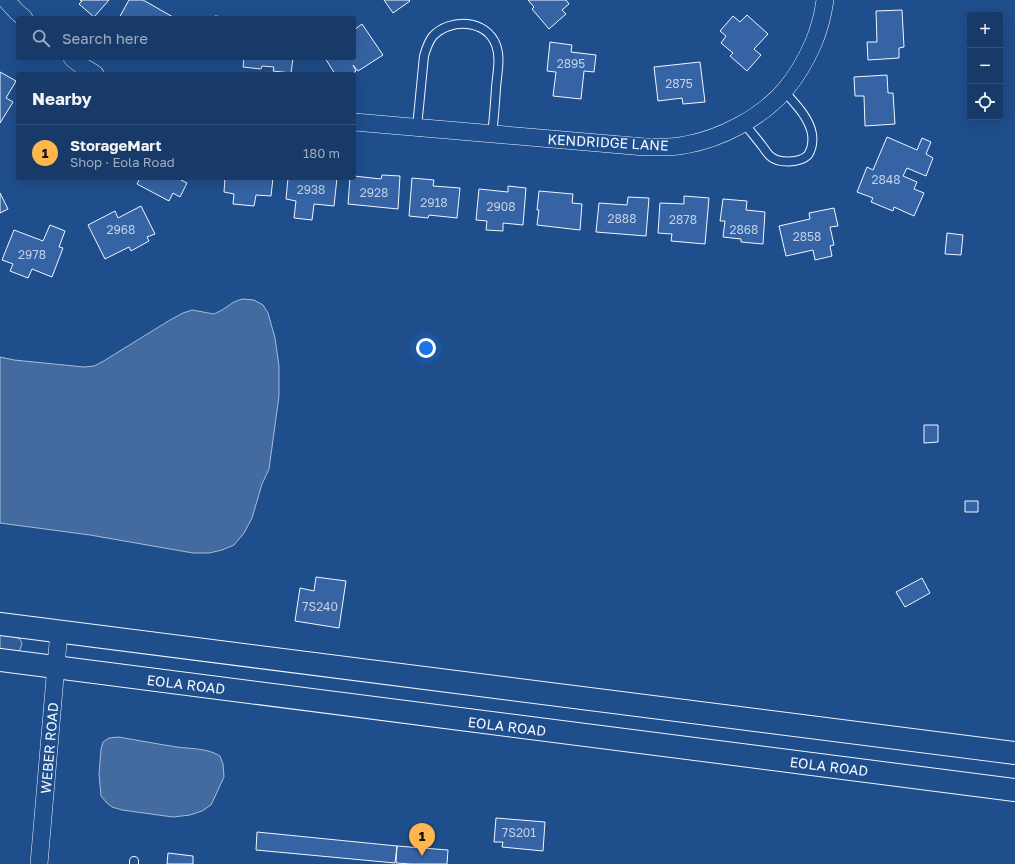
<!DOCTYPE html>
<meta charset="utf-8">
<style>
body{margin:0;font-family:"Golos Text",sans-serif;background:#20416f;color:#f1f3f6}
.controls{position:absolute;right:12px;top:12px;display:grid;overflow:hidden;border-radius:4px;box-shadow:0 4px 16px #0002}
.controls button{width:36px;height:36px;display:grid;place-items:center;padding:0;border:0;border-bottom:1px solid #36547d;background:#173a69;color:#f1f3f6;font:20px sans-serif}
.you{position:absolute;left:426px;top:348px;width:14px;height:14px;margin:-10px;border:3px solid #fff;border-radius:50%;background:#1a73e8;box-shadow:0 0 0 6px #1a73e833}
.badge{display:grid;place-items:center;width:26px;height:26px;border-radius:50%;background:#ffb74d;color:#111;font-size:13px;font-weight:700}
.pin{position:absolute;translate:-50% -33px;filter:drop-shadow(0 1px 2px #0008)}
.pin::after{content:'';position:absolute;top:21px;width:14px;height:12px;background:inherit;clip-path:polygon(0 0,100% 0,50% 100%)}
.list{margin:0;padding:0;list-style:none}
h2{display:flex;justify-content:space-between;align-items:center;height:52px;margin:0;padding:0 16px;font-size:17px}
h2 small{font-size:13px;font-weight:400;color:#9eadc0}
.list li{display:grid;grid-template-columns:26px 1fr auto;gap:12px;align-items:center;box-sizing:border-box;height:56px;padding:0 16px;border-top:1px solid #36547d}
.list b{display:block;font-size:15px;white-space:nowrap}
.list p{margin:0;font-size:13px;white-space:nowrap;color:#9eadc0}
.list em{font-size:13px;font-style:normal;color:#9eadc0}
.icon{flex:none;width:22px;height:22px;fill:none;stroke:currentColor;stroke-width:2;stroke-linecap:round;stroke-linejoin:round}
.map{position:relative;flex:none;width:1015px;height:864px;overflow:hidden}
.search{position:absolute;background:#173a69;box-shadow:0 4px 16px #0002;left:16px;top:16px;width:340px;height:44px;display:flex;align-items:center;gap:10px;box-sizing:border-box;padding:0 14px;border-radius:4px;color:#9eadc0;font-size:15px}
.panel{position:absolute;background:#173a69;box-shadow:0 4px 16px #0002;left:16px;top:72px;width:340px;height:108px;border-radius:4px}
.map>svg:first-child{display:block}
.built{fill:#305b95;stroke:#a8bbd7}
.water{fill:#446ba0;stroke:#a8bbd7}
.building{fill:#3563a3;stroke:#f2f6ff}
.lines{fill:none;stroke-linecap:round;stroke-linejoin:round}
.service-casing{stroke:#f2f6ff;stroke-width:10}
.minor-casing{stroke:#f2f6ff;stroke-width:18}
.secondary-casing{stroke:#f2f6ff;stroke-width:24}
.service{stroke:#1f4e8c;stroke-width:8}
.minor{stroke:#1f4e8c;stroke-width:17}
.secondary{stroke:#1f4e8c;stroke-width:22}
.labels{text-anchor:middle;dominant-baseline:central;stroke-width:3;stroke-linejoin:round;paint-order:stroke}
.number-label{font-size:12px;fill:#c3d1e8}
.street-label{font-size:14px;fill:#f2f6ff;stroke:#1f4e8c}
</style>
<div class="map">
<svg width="1015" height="864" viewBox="0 0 1015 864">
<rect width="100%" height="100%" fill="#1f4e8c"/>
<path class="built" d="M0,635L15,637L20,639L22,643L20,650L17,652L0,649Z"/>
<path class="water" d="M242,299L254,300L263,305L268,313L275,338L279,366V396L269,469L262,484L252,518L244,533L234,545L222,550L209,553H193L90,535L0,523V357L14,360L84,367L94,366L102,362L170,320L183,313L192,310L214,314L222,310L234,302Z
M118,737C137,740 157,744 177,747C192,749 207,748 220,756L223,764L224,777L211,805L202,811L190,815L173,817L122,810L112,807L107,803L101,796L99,774L101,749L103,742L109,738Z"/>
<path class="building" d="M80,0H109L94,17L79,4L82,1Z
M129,0H143L173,17L172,18H119Z
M384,0H409L410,1L393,13Z
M528,0H566L569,4L562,10L566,14L549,29L532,9L534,7Z
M902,10L904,47L899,48V58L868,60L867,42H877L876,11Z
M747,15L768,34L754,49L761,55L747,71L730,56L733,53L721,43L726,36L720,31L733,16L740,22Z
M215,16L224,17V18H215Z
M362,24L383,55L358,71L353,65L356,71L352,74H335L325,58H354V30Z
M550,42L572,45L571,52L596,55L594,72L584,71L581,99L553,96L556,72L547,71Z
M244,58H293L291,73L273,71L274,67L262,66L261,69L243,67Z
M700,62L705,102L683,104L682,98L658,101L654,67Z
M0,72L16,81L6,98L13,102L0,123Z
M887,75L888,93H893L895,124L865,126L864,96H855L854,77Z
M887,137L917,150L922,138L931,142L926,154L933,158L926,176L907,168L903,176L917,182L914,189L924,193L914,216L894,207L893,211L871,202L873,198L857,192L867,167L873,170Z
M382,175L400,176L398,209L348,204L350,178H354V176L381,179Z
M140,178H182L181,180L187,183L180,197L173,193L169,201L137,184Z
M225,178H273L271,196L256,195L254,206L233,204L234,194L224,192Z
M288,178H337L334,206L314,204L312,220L294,218L296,201L286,199Z
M412,178L434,180L433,186L460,188L457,218L429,215L428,218L409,216Z
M508,186L526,188L523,225L503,223V231L486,230L487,221L476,220L479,189L508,192Z
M539,191L573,194L572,203L582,204L580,230L537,225L539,210H537Z
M0,193L8,209L0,213Z
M684,196L709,198L705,244L671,241L672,234L658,233L660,203L684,204Z
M628,197L649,198L646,236L596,232L599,203L627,205Z
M723,199L747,201L746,210L765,212L763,244L741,242V239L723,237L725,221H720Z
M141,206L155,234L147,237L149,241L131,251L129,247L105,259L88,225L115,211L118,218Z
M834,208L838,226L830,227L834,245L830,246L832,256L815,260L813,250L786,256L779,226L810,219L809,213Z
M50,225L65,231L59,247L63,248L52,277L32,269L28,278L10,271L13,264L2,260L14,230L43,241Z
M947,233L963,235L961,255L945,254Z
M924,425H938V442L924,443Z
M965,501H978V512H965Z
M316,577L346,581L339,628L295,621L300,588L314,591Z
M922,578L930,593L905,607L896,592Z
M496,818L545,822L543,851L502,847L503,842H494Z
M257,832L397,846L395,863L256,850Z
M397,846L448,850L447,864H411L396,863Z
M168,853L193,856V864H167Z"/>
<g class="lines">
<defs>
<path id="service" d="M744,123C750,131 757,139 763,147C765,150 768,154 770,156C779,164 800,163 808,155C812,149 813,141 812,134C809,117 795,104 784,91
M417,127L424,56C426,49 428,42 433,36C450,18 486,19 496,45C501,58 497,74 496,88C495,103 494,119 492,134
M134,864V861"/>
<path id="minor" d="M6,0L17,12L24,18
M72,58L82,66L95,74
M354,122L645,147C659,147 672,148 685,145C720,139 761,118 785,90C796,77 806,60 813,44C819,30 823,15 825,0
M39,864L59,631"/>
<path id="secondary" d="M0,624L1015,753
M0,660L1015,790"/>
</defs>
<use href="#service" class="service-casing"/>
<use href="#minor" class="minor-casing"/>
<use href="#secondary" class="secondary-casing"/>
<use href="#service" class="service"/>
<use href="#minor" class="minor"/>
<use href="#secondary" class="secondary"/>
</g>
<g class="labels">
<g class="number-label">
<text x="571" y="63">2895</text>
<text x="679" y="83">2875</text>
<text x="886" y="179">2848</text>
<text x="311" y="189">2938</text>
<text x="374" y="192">2928</text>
<text x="434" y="202">2918</text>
<text x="501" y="206">2908</text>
<text x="622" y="218">2888</text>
<text x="683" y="219">2878</text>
<text x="121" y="229">2968</text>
<text x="744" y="229">2868</text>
<text x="807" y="236">2858</text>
<text x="32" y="254">2978</text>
<text x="320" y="606">7S240</text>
<text x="519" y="832">7S201</text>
</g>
<g class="street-label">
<text transform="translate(608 142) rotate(3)">KENDRIDGE LANE</text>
<text transform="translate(186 684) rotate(7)">EOLA ROAD</text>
<text transform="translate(507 726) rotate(7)">EOLA ROAD</text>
<text transform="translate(49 748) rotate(-85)">WEBER ROAD</text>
<text transform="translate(829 766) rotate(7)">EOLA ROAD</text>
</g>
</g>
</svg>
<div class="controls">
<button>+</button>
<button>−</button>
<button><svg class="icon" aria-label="locate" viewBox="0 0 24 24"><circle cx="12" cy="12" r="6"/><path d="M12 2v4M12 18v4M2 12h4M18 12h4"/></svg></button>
</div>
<div class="you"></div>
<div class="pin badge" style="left:422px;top:856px">1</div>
<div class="search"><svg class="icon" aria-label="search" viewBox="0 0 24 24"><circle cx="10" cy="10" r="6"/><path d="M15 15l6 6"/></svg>Search here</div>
<section class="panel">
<h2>Nearby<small></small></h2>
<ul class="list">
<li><span class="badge">1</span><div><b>StorageMart</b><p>Shop · Eola Road</p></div><em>180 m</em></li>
</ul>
</section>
</div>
